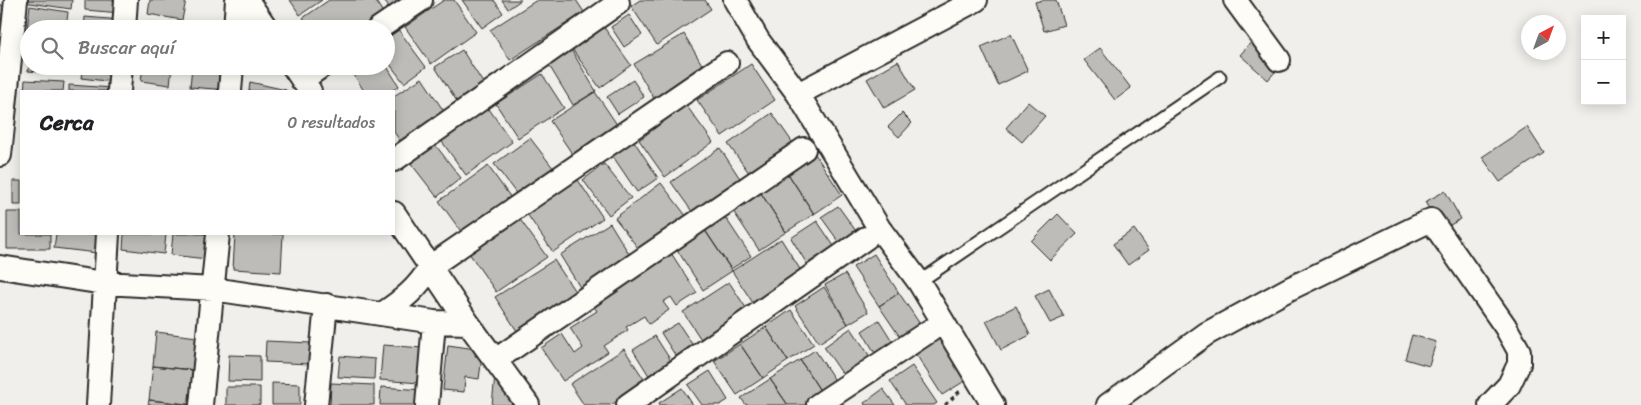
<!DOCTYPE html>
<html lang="es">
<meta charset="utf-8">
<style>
body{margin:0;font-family:Sriracha,sans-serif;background:#f2f2f2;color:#202124}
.controls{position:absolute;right:15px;top:15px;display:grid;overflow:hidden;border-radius:0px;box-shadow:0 2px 12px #0003}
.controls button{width:45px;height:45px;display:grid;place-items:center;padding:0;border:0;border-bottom:1px solid #e0e0e0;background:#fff;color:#202124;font:25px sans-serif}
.compass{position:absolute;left:1521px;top:15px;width:45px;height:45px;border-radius:50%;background:#fff;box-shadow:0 2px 12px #0003;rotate:41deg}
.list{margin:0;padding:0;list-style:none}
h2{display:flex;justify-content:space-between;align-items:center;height:65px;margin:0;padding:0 20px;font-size:21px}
h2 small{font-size:16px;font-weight:400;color:#757577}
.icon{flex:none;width:28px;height:28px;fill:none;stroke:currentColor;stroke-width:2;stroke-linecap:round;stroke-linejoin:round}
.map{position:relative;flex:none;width:1641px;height:405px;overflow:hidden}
.search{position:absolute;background:#fff;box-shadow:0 2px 12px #0003;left:20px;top:20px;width:375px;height:55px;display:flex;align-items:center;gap:12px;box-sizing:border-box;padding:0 18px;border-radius:28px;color:#757577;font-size:19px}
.panel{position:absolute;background:#fff;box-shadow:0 2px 12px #0003;left:20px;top:90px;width:375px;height:145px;border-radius:0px}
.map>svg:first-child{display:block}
.building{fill:#bdbcb8;stroke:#2b2b2b}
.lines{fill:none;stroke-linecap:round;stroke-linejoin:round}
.service-casing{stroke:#2b2b2b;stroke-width:15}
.minor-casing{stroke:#2b2b2b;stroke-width:26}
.path{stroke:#2b2b2b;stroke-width:3;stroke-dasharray:4 4;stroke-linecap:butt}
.service{stroke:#fdfcf7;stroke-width:11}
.minor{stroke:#fdfcf7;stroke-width:22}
</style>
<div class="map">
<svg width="1641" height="405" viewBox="0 0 1641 405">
<rect width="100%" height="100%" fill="#f0efeb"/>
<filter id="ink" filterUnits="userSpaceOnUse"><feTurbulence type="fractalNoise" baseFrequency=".02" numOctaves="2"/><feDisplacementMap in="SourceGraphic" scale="10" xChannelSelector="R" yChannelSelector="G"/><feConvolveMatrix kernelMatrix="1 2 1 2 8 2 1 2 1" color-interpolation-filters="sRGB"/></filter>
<g filter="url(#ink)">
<path class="building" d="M24,0H72L71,9L23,2Z
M85,0H122L121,13L85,10Z
M150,0H186L182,20L148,14Z
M290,0H322L300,15Z
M329,0H375L384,14L363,29H310L303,18Z
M384,0H404L391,9Z
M444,0H454L476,32L431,64L405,27Z
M462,0H494L503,13L482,28Z
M502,0H521L508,9Z
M537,0H576L584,12L510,60L490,30Z
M640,0H705L711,9L657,45L631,6Z
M1043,0H1056L1064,25L1044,31L1035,2Z
M0,5L9,6L8,30H0Z
M30,6L68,12L66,29H29V37L26,36Z
M629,15L642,35L624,47L611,27Z
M85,17L121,20V29H84Z
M149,22L175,27V29H148Z
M603,26L631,65L600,88L572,49Z
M398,29L426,67L404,83L386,59V38Z
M684,34L707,73L656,102L634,64Z
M1011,34L1028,71L998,85L981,47Z
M1253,40L1281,65L1268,80L1240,55Z
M570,48L596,91L573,105L547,62Z
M1100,48L1131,88L1115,100L1084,60Z
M462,50L485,86L458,103L435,67Z
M898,61L915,90L884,108L867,79Z
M751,64L775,100L722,136L697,100Z
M29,65L65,66V74L28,71Z
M386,65L399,86L391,91H364L351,70L357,66Z
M83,66H115L114,82L81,78Z
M143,66H172L170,85L141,81Z
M192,66H229L227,90L190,87Z
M542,74L564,108L518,138L496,104Z
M422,78L447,116L403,145L394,132V96Z
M25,80L64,82L63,91H24Z
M633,80L644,97L618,114L607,97Z
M250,82L286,90L287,91H249Z
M69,85L113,88V91H69Z
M595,92L620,129L575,158L550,121Z
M1028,102L1045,116L1022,142L1006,128Z
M686,105L713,142L665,177L639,140Z
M487,106L512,142L466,175L440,139Z
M772,113L795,146L752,177L728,144Z
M902,113L912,123L899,137L888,127Z
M1527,127L1544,153L1500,182L1482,157Z
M530,138L554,169L518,196L494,164Z
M634,141L658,178L637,192L612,155Z
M433,142L461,178L437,197L409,161Z
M720,148L741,180L693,213L671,182Z
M815,154L842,195L814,214L787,172Z
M604,164L631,198L609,215L583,180Z
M488,166L514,202L465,237L439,201Z
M787,172L814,214L786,232L759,190Z
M578,180L603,218L553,252L527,214Z
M13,181H21V205H13Z
M661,183L687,217L641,252L615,218Z
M759,190L786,232L759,250L731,208Z
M1445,191L1461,219L1441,230L1425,202Z
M838,206L856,231L839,242L821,217Z
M7,212H21V234H50V249H7Z
M1058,214L1077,234L1050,260L1031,241Z
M725,217L751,256L731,269L705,230Z
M519,218L547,257L496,292L469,253Z
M817,221L834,246L807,264L791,238Z
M610,223L631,257L581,289L560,255Z
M702,226L732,271L703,290L674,245Z
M1134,229L1149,250L1128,265L1113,244Z
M56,234H99L97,253L54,248Z
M124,234H166L164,254L123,249Z
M173,234H210L207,259L171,255Z
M235,234H283L281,272L233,269Z
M781,239L803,274L755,306L732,271Z
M671,253L697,293L677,306L671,297L663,302L669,310L649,324L644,316L626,327L628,330L604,346L608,352L563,381L541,348L562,334L575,354L583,348L570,328L597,311L592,304Z
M874,254L899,293L879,306L853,267Z
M554,260L578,296L519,334L495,297Z
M845,274L868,312L848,324L825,285Z
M729,282L752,317L706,347L683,312Z
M824,287L848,324L819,343L795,306Z
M1049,289L1064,317L1050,323L1035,296Z
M899,293L924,330L904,343L879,306Z
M1016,306L1030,335L1001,350L986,321Z
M791,310L814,344L788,361L766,327Z
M879,320L894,344L876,355L862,331Z
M678,323L694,347L677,358L661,333Z
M766,327L788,361L763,378L740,344Z
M851,328L873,361L846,379L824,347Z
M156,332L206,338L203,371L153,366Z
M939,335L968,379L942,395L914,351Z
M1412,335L1436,342L1429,366L1405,359Z
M655,336L675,367L653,382L633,350Z
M266,341L311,343L310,364L265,362Z
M740,344L763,378L737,395L714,361Z
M383,345L423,348L420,383L380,380Z
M448,345L476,349L475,356L482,357L479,379L465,377L464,392L443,390Z
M624,349L646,382L611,405H584L570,384Z
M815,350L838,385L823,395L800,360Z
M229,355L260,356V382L228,381Z
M340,356L375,359L374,379L338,377Z
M800,360L825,398L814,405H788L770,379Z
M153,366L203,371L196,405L149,400Z
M912,366L937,403L934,405H906L890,381Z
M710,371L728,400L720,405H702L688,385Z
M495,375L515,405H492Z
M770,379L788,405H746L741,398Z
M272,383L300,384V405H272Z
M331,383L374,385V405H330Z
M226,387H260V405H226Z
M381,387L423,390L422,405H380Z
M682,388L693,405H660L659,403Z
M883,389L895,405H865L864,403Z
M149,400L196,405H148Z"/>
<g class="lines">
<defs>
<path id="service" d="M919,282L1220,77"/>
<path id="minor" d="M247,0L267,29
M735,0L758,40L798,94L879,228L919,282L993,405
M1235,0L1279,60
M124,29L126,0
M235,29L237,0
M378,29L421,0
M293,66L310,91
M302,80L322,66
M119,91L121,66
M230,91L232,66
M798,94L976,0
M0,155L16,0
M394,160L618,3
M394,213L468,323L528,405
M0,267L104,283L213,289L434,322L468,323
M382,314C403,300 418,288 431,266L727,63
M497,359L804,149
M98,405L108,234
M201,405L218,234
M316,405L326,305
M427,405L434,322
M628,405L866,238
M818,405L931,330
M1108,405L1206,334L1289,289L1431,220L1505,326L1519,351V364L1509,385L1490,405"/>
</defs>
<use href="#service" class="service-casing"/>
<use href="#minor" class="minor-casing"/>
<path class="path" d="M945,405L960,391"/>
<use href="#service" class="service"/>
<use href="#minor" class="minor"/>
</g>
</g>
</svg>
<div class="controls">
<button>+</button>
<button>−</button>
</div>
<svg class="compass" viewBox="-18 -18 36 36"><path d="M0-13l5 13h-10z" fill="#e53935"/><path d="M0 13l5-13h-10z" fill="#757577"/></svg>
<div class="search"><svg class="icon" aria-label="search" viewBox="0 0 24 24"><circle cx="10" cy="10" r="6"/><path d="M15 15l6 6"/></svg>Buscar aquí</div>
<section class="panel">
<h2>Cerca<small>0 resultados</small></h2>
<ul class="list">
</ul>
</section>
</div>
